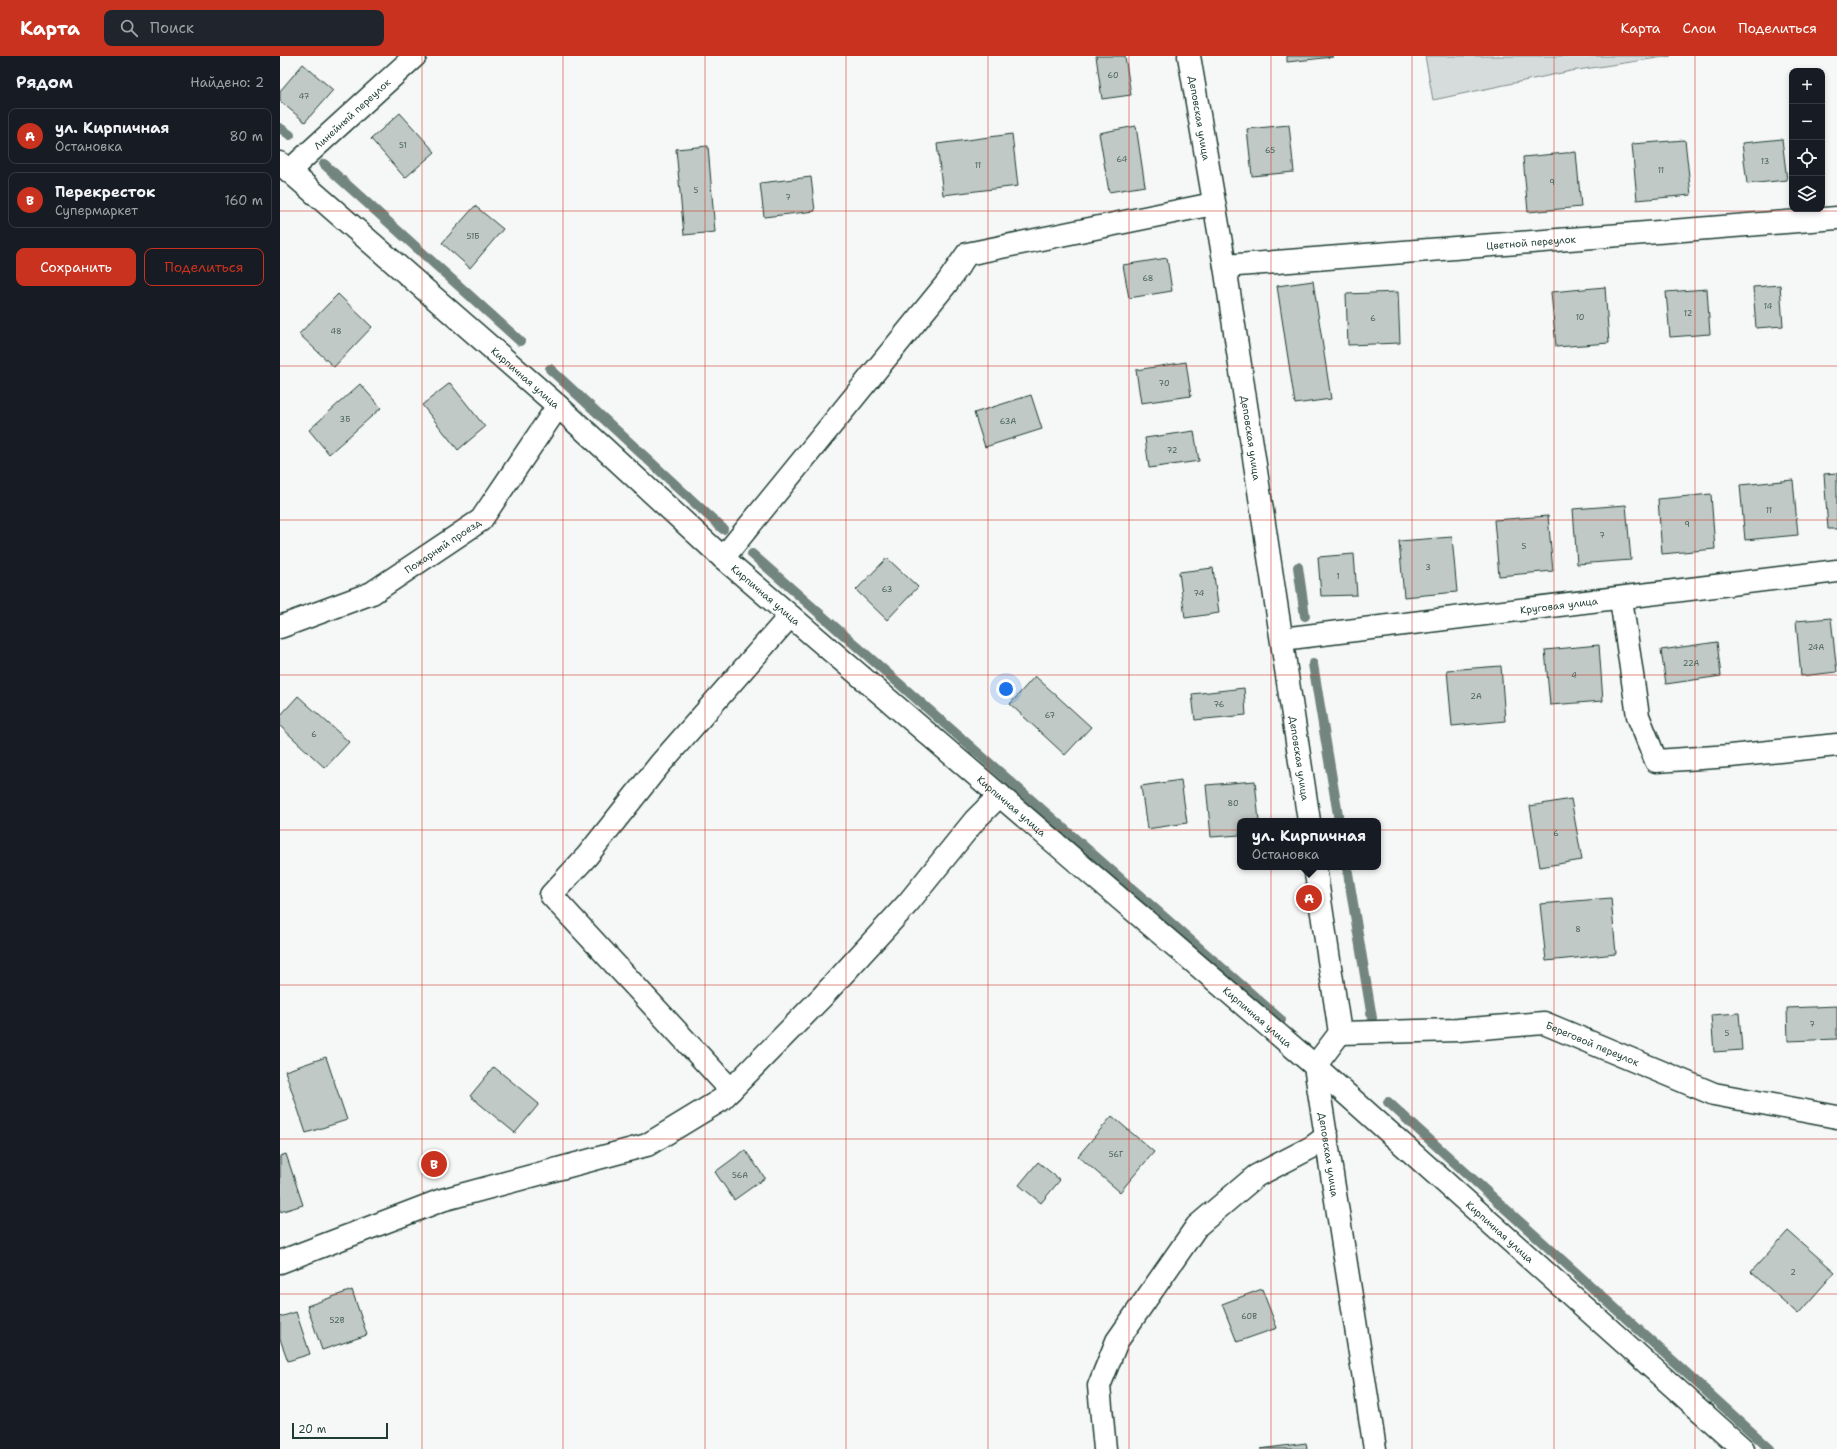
<!DOCTYPE html>
<html lang="ru">
<meta charset="utf-8">
<style>
body{margin:0;font-family:"Shantell Sans",sans-serif;background:#20242c;color:#f1f3f6}
.controls{position:absolute;right:12px;top:12px;display:grid;overflow:hidden;border-radius:8px;box-shadow:0 2px 6px #0003}
.controls button{width:36px;height:36px;display:grid;place-items:center;padding:0;border:0;border-bottom:1px solid #363941;background:#171b24;color:#f1f3f6;font:20px sans-serif}
.scale{position:absolute;left:12px;bottom:10px;width:96px;box-sizing:border-box;padding-left:4px;border:2px solid #1f3d34;border-top:0;font-size:11px;line-height:14px;white-space:nowrap;color:#1f3d34;-webkit-text-stroke:3px #fff;paint-order:stroke}
.you{position:absolute;left:726px;top:633px;width:14px;height:14px;margin:-10px;border:3px solid #fff;border-radius:50%;background:#1a73e8;box-shadow:0 0 0 6px #1a73e833}
.badge{display:grid;place-items:center;width:26px;height:26px;border-radius:50%;background:#c8321e;color:#fff;font-size:13px;font-weight:700}
.pin{position:absolute;translate:-50% -50%;border:2px solid #fff;box-shadow:0 1px 4px #0006}
.popup{position:absolute;left:957px;top:762px;width:144px;height:52px;box-sizing:border-box;display:grid;place-content:center;border-radius:8px;background:#171b24;filter:drop-shadow(0 1px 3px #0005);font-size:13px;white-space:nowrap;color:#9ea1a6}
.popup b{font-size:15px;color:#f1f3f6}
.popup::after{content:'';position:absolute;left:50%;top:100%;margin-left:-8px;border:8px solid transparent;border-top-color:#171b24}
.list{margin:0;padding:0;list-style:none}
h2{display:flex;justify-content:space-between;align-items:center;height:52px;margin:0;padding:0 16px;font-size:17px}
h2 small{font-size:13px;font-weight:400;color:#9ea1a6}
.list li{display:grid;grid-template-columns:26px 1fr auto;gap:12px;align-items:center;box-sizing:border-box;height:56px;margin:0 8px 8px;padding:0 8px;border:1px solid #363941;border-radius:8px}
.list b{display:block;font-size:15px;white-space:nowrap}
.list p{margin:0;font-size:13px;white-space:nowrap;color:#9ea1a6}
.list em{font-size:13px;font-style:normal;color:#9ea1a6}
.actions{display:flex;gap:8px;padding:12px 16px}
.actions a{flex:1;padding:9px 0;border:1px solid #c8321e;border-radius:8px;text-align:center;font-size:14px;color:#c8321e}
.actions .main{background:#c8321e;color:#fff}
.icon{flex:none;width:22px;height:22px;fill:none;stroke:currentColor;stroke-width:2;stroke-linecap:round;stroke-linejoin:round}
.map{position:relative;flex:none;width:1557px;height:1393px;overflow:hidden}
header{display:flex;align-items:center;gap:24px;box-sizing:border-box;height:56px;padding:0 20px;background:#c8321e;color:#fff}
header strong{font-size:19px}
nav{display:flex;gap:22px;margin-inline-start:auto;font-size:14px}
.search{width:280px;height:36px;background:#20242c;display:flex;align-items:center;gap:10px;box-sizing:border-box;padding:0 14px;border-radius:8px;color:#9ea1a6;font-size:15px}
main{display:flex}
aside{flex:1;background:#171b24}
.map>svg:first-child{display:block}
.green{fill:#d6dcdb;stroke:#7a8c88}
.lines{fill:none;stroke-linecap:round;stroke-linejoin:round}
.stream{stroke:#72857f;stroke-width:10}
.building{fill:#c0c9c6;stroke:#1f3d34}
.minor-casing{stroke:#1f3d34;stroke-width:25}
.minor{stroke:#fff;stroke-width:22}
.grid{fill:none;stroke:#c8321e;stroke-width:1;stroke-opacity:0.55}
.labels{text-anchor:middle;dominant-baseline:central;stroke-width:3;stroke-linejoin:round;paint-order:stroke}
.number-label{font-size:8px;fill:#476058}
.street-label{font-size:10px;fill:#1f3d34;stroke:#fff}
</style>
<header>
<strong>Карта</strong>
<div class="search"><svg class="icon" aria-label="search" viewBox="0 0 24 24"><circle cx="10" cy="10" r="6"/><path d="M15 15l6 6"/></svg>Поиск</div>
<nav><a>Карта</a><a>Слои</a><a>Поделиться</a></nav>
</header>
<main>
<aside>
<h2>Рядом<small>Найдено: 2</small></h2>
<ul class="list">
<li><span class="badge">A</span><div><b>ул. Кирпичная</b><p>Остановка</p></div><em>80 m</em></li>
<li><span class="badge">B</span><div><b>Перекресток</b><p>Супермаркет</p></div><em>160 m</em></li>
</ul>
<div class="actions"><a class="main">Сохранить</a><a>Поделиться</a></div>
</aside>
<div class="map">
<svg width="1557" height="1393" viewBox="0 0 1557 1393">
<rect width="100%" height="100%" fill="#f6f7f7"/>
<filter id="ink" filterUnits="userSpaceOnUse"><feTurbulence type="fractalNoise" baseFrequency=".025" numOctaves="2"/><feDisplacementMap in="SourceGraphic" scale="8" xChannelSelector="R" yChannelSelector="G"/><feConvolveMatrix kernelMatrix="1 2 1 2 8 2 1 2 1" color-interpolation-filters="sRGB"/></filter>
<g filter="url(#ink)">
<path class="green" d="M1145,0H1391L1291,15L1153,44Z"/>
<g class="lines">
<path class="stream" d="M0,72L10,79
M44,108L240,285
M270,313L443,473
M472,498L1001,964
M1018,511L1025,560
M1033,608L1059,765
M1067,811L1092,962
M1108,1046L1490,1393"/>
</g>
<path class="building" d="M816,0H845L851,39L822,43Z
M1007,0H1052L1053,1L1007,6Z
M23,8L53,34L25,66L0,45V35Z
M120,57L155,96L125,122L91,83Z
M1009,69L1014,116L972,120L967,73Z
M856,70L865,130L829,136L819,77Z
M732,78L738,130L663,139L657,88Z
M1502,83L1507,124L1467,128L1462,87Z
M1405,84L1411,139L1357,144L1352,88Z
M428,90L435,176L404,179L396,93Z
M1296,96L1301,151L1248,156L1243,101Z
M531,121L535,155L484,161L480,127Z
M195,150L223,173L190,212L162,187Z
M887,202L892,235L849,242L843,209Z
M1033,225L1051,343L1015,348L997,230Z
M1500,229L1503,270L1476,272L1473,231Z
M1325,231L1329,287L1276,291L1271,236Z
M1427,233L1430,278L1390,281L1386,236Z
M1118,236L1120,287L1068,289L1066,238Z
M58,238L92,271L54,311L19,278Z
M906,306L911,340L861,347L856,314Z
M170,327L205,371L178,394L142,349Z
M80,328L101,352L49,398L29,374Z
M751,339L762,373L705,391L694,357Z
M914,375L919,405L869,412L865,382Z
M1557,417V473H1548L1544,418Z
M1513,424L1518,479L1465,484L1460,429Z
M1431,438L1435,493L1382,498L1378,443Z
M1346,449L1351,504L1297,508L1293,453Z
M1268,460L1273,515L1219,520L1214,464Z
M1172,481L1177,536L1124,541L1119,485Z
M1074,498L1077,539L1041,540L1038,501Z
M607,502L638,531L607,564L576,534Z
M933,512L939,557L905,562L899,516Z
M1551,562L1557,616L1521,620L1516,565Z
M1437,586L1441,620L1386,628L1381,594Z
M1319,589L1323,645L1270,649L1265,594Z
M1221,610L1225,665L1172,670L1167,614Z
M755,620L811,671L785,699L730,648Z
M964,632L966,659L915,664L912,638Z
M18,640L69,686L45,712L0,670V660Z
M901,724L907,767L867,773L861,730Z
M975,725L979,765H960V779L931,781L926,729Z
M1291,743L1302,804L1260,811L1250,750Z
M1331,842L1336,898L1266,905L1260,848Z
M1557,950V983L1508,985L1507,952Z
M1459,957L1462,994L1434,996L1431,959Z
M46,1001L67,1064L26,1077L5,1015Z
M214,1011L259,1048L235,1077L190,1040Z
M832,1060L874,1096L840,1136L798,1100Z
M465,1094L485,1122L454,1144L435,1116Z
M6,1098L23,1149L0,1156V1100Z
M758,1106L780,1124L761,1147L739,1129Z
M1508,1175L1555,1216L1518,1258L1471,1216Z
M982,1233L997,1272L957,1286L942,1248Z
M72,1234L87,1279L42,1294L27,1250Z
M16,1256L30,1298L8,1305L0,1283V1261Z
M1026,1387L1027,1393H980Z"/>
<g class="lines">
<defs>
<g id="minor">
<path id="s1" d="M909,0L945,210L1029,765"/>
<path id="s2" d="M0,107L278,350L443,502L1035,1010L1463,1393"/>
<path id="s3" d="M9,115L135,0"/>
<path id="s4" d="M945,210L1557,162"/>
<path d="M443,502L667,227L687,198L933,148"/>
<path d="M1341,543L1358,660L1376,705L1450,700L1557,689"/>
<path id="s5" d="M0,571L92,537L201,464L278,350"/>
<path id="s6" d="M1002,583L1557,515"/>
<path id="s7" d="M1035,811L1060,977L1035,1010L1095,1393"/>
<path id="s8" d="M1060,977L1178,974L1264,967L1434,1038L1557,1061"/>
<path d="M451,1034L271,839L307,800L380,708L510,560"/>
<path d="M0,1206L162,1144L367,1089L441,1044L541,942L628,847L695,764L720,739"/>
<path d="M825,1393L819,1330L837,1285L917,1170L976,1120L1032,1091L1047,1080"/>
</g>
</defs>
<use href="#minor" class="minor-casing"/>
<use href="#minor" class="minor"/>
</g>
</g>
<path class="grid" d="M142,0V1393M283,0V1393M425,0V1393M566,0V1393M708,0V1393M849,0V1393M991,0V1393M1132,0V1393M1274,0V1393M1415,0V1393M0,155H1557M0,310H1557M0,464H1557M0,619H1557M0,774H1557M0,929H1557M0,1083H1557M0,1238H1557"/>
<g class="labels">
<g class="number-label">
<text x="833" y="19">60</text>
<text x="24" y="40">47</text>
<text x="123" y="89">51</text>
<text x="990" y="94">65</text>
<text x="842" y="103">64</text>
<text x="1485" y="105">13</text>
<text x="698" y="109">11</text>
<text x="1381" y="114">11</text>
<text x="1272" y="126">9</text>
<text x="416" y="134">5</text>
<text x="508" y="141">7</text>
<text x="193" y="180">51Б</text>
<text x="868" y="222">68</text>
<text x="1488" y="250">14</text>
<text x="1408" y="257">12</text>
<text x="1300" y="261">10</text>
<text x="1093" y="262">6</text>
<text x="56" y="275">48</text>
<text x="884" y="327">70</text>
<text x="65" y="363">3Б</text>
<text x="728" y="365">63А</text>
<text x="892" y="394">72</text>
<text x="1489" y="454">11</text>
<text x="1407" y="468">9</text>
<text x="1322" y="479">7</text>
<text x="1244" y="490">5</text>
<text x="1148" y="511">3</text>
<text x="1058" y="520">1</text>
<text x="607" y="533">63</text>
<text x="919" y="537">74</text>
<text x="1536" y="591">24А</text>
<text x="1411" y="607">22А</text>
<text x="1294" y="619">4</text>
<text x="1196" y="640">2А</text>
<text x="939" y="648">76</text>
<text x="770" y="659">67</text>
<text x="34" y="678">6</text>
<text x="953" y="747">80</text>
<text x="1276" y="777">6</text>
<text x="1298" y="873">8</text>
<text x="1532" y="968">7</text>
<text x="1447" y="977">5</text>
<text x="836" y="1098">56Г</text>
<text x="460" y="1119">56А</text>
<text x="1513" y="1216">2</text>
<text x="969" y="1260">60В</text>
<text x="57" y="1264">52В</text>
</g>
<g class="street-label">
<text stroke="none"><textPath href="#s3" startOffset="85">Линейный переулок</textPath></text>
<text stroke="none"><textPath href="#s1" startOffset="63">Деповская улица</textPath></text>
<text stroke="none"><textPath href="#s4" startOffset="307">Цветной переулок</textPath></text>
<text stroke="none"><textPath href="#s2" startOffset="326">Кирпичная улица</textPath></text>
<text stroke="none"><textPath href="#s1" startOffset="387">Деповская улица</textPath></text>
<text stroke="none"><textPath href="#s5" startOffset="183">Пожарный проезд</textPath></text>
<text stroke="none"><textPath href="#s2" startOffset="650">Кирпичная улица</textPath></text>
<text stroke="none"><textPath href="#s6" startOffset="279">Круговая улица</textPath></text>
<text stroke="none"><textPath href="#s1" startOffset="711">Деповская улица</textPath></text>
<text stroke="none"><textPath href="#s2" startOffset="974">Кирпичная улица</textPath></text>
<text stroke="none"><textPath href="#s2" startOffset="1298">Кирпичная улица</textPath></text>
<text stroke="none"><textPath href="#s8" startOffset="257">Береговой переулок</textPath></text>
<text stroke="none"><textPath href="#s7" startOffset="299">Деповская улица</textPath></text>
<text stroke="none"><textPath href="#s2" startOffset="1622">Кирпичная улица</textPath></text>
</g>
</g>
</svg>
<div class="controls">
<button>+</button>
<button>−</button>
<button><svg class="icon" aria-label="locate" viewBox="0 0 24 24"><circle cx="12" cy="12" r="6"/><path d="M12 2v4M12 18v4M2 12h4M18 12h4"/></svg></button>
<button><svg class="icon" aria-label="layers" viewBox="0 0 24 24"><path d="M12 4l9 5-9 5-9-5zM3 14l9 5 9-5"/></svg></button>
</div>
<div class="scale">20 m</div>
<div class="you"></div>
<div class="pin badge" style="left:1029px;top:842px">A</div>
<div class="popup"><b>ул. Кирпичная</b>Остановка</div>
<div class="pin badge" style="left:154px;top:1108px">B</div>
</div>
</main>
